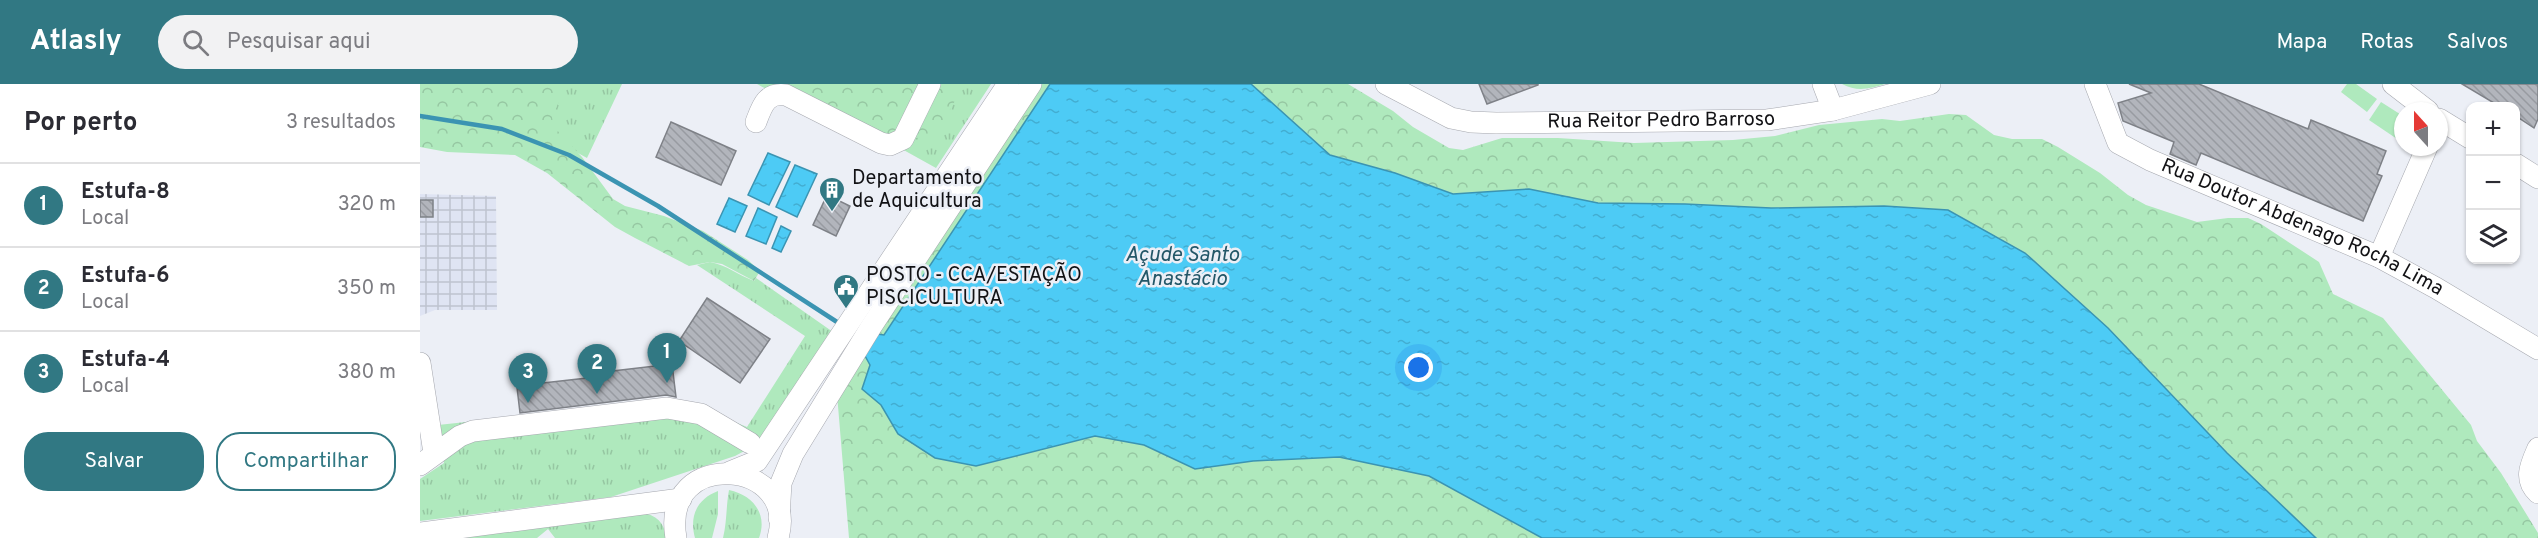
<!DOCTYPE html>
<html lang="pt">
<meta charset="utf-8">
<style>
body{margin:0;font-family:Overpass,sans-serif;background:#f2f2f3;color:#2b2b33}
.controls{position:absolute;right:18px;top:18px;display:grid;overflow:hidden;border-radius:12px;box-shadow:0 2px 4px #0004}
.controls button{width:54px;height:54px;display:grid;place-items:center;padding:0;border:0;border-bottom:2px solid #e1e1e2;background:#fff;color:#2b2b33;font:30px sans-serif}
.compass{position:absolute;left:1974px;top:18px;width:54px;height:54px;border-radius:50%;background:#fff;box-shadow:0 2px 4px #0004;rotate:339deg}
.you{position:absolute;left:999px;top:284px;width:21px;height:21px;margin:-15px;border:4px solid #fff;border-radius:50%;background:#1a73e8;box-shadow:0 0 0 9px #1a73e833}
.badge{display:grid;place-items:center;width:39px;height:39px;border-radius:50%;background:#317883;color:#fff;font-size:20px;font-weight:700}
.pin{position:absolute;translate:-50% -50px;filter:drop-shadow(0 2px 3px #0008)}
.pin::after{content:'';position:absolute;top:32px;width:21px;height:18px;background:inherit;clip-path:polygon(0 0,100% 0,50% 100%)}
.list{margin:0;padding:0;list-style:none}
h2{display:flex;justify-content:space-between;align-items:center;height:78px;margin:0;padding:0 24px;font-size:26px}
h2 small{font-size:20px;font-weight:400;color:#7c7c81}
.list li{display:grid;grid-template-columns:39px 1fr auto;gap:18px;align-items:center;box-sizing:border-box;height:84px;padding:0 24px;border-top:2px solid #e1e1e2}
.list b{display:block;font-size:22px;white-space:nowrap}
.list p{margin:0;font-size:20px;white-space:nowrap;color:#7c7c81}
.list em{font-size:20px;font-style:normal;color:#7c7c81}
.actions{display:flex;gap:12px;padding:18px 24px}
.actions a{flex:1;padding:14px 0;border:2px solid #317883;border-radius:24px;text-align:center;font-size:21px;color:#317883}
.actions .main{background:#317883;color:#fff}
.icon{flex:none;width:33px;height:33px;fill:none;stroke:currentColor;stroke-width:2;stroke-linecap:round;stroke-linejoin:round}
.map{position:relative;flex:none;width:2118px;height:454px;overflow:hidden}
header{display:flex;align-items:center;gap:36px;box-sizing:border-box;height:84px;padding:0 30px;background:#317883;color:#fff}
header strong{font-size:28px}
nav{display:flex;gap:33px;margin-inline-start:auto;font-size:21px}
.search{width:420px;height:54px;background:#f2f2f3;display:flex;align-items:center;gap:15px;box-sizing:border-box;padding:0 21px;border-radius:33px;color:#7c7c81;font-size:22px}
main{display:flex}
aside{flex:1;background:#fff}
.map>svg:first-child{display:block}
.industrial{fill:url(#industrial-grid)}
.grass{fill:url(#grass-tufts)}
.park{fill:url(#park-crowns)}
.pitch{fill:#afe9bd}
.water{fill:url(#water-ripples);stroke:#3b94b2;stroke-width:1.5}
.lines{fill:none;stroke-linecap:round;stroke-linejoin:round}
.stream{stroke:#3b94b2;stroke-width:4.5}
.building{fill:url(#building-back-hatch);stroke:#7e8187;stroke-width:1.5}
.minor-casing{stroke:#a6a8af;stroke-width:22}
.minor{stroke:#fff;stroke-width:21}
.labels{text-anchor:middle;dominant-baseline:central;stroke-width:5;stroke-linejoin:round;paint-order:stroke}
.street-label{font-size:20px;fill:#121215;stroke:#eceff6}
.poi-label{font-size:20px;fill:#121215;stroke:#eceff6;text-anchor:start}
.water-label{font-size:21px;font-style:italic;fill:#235768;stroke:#eceff6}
</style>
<header>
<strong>Atlasly</strong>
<div class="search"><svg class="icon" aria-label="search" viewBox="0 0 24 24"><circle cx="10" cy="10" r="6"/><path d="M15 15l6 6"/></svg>Pesquisar aqui</div>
<nav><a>Mapa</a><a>Rotas</a><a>Salvos</a></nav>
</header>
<main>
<aside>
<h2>Por perto<small>3 resultados</small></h2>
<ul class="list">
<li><span class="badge">1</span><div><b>Estufa-8</b><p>Local</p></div><em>320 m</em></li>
<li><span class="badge">2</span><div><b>Estufa-6</b><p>Local</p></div><em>350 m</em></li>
<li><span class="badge">3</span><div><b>Estufa-4</b><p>Local</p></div><em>380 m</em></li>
</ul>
<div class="actions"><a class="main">Salvar</a><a>Compartilhar</a></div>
</aside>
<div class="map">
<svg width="2118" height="454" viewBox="0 0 2118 454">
<defs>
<pattern id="industrial-grid" width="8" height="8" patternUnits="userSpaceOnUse" patternTransform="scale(1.5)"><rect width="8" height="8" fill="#dfe4f3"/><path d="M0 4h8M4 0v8" fill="none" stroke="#bec3cf"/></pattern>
<pattern id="grass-tufts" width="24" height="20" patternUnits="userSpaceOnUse" patternTransform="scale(1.5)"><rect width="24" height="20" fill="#afe9bd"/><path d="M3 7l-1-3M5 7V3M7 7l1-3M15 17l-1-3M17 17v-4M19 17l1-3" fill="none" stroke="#96c7a2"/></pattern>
<pattern id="park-crowns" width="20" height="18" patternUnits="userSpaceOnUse" patternTransform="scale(1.5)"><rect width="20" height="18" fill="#afe9bd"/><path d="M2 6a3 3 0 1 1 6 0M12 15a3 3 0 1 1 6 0" fill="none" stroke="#96c7a2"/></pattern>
<pattern id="water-ripples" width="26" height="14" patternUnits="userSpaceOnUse" patternTransform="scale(1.5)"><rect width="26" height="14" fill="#4dcbf5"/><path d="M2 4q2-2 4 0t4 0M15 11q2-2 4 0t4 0" fill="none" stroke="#42add1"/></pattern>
<pattern id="building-back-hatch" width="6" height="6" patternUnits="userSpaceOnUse" patternTransform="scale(1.5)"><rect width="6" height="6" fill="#b2b5bc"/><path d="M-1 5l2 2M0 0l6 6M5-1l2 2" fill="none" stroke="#989ba1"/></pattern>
</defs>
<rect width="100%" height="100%" fill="#eceff6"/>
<path class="industrial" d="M0,110L76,112L77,226H15L0,232Z"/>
<path class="grass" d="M0,0H202L167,74L147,63Z
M515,0H571L516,84L480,64Z
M1422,0H1465C1449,5 1437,8 1422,0Z
M290,178C307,181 318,191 334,197L336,194L413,248L355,337L332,363L315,372L191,413L0,437V395L24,379L18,341L258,315L327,343L385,252L277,181Z
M309,406C333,411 348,430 339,454H303C307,438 306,422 309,406Z
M298,407V430L292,454H275C269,432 277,415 298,407Z
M221,429C236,430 245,439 246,454H135L128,445L117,454H8Z"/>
<path class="park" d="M0,0H147L132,33L134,43L162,73L193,115L205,122L244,132L283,147L328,176L340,187L334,197L302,180L290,178L269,182L215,154L195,143L127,89L95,71L27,68L0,63Z
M337,0H544C534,17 523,46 502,53C477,62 362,14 337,0Z
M618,0H928L973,27L993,43L1029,64L1043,66L1082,54H1138L1214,59L1313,56L1355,52L1399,41L1462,35L1480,37L1529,30L1546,31L1574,51L1592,55H1622L1638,63L1680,89L1708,111L1726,121L1777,138L1808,134H1828L1841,140L1899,178L1913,210L1963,234L2051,341L2057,357L2081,389L2118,449V454H429L417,310Z"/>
<path class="pitch" d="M1927,0H1936L1957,15L1947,28L1921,8Z
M1961,18L1983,32V59L1949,36Z"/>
<path class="water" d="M630,0H831L910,71L975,89L1033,110L1109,105L1178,119L1265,120L1351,124L1464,122L1528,126L1605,169L1688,244L1807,369L1896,454H1122L1009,392L919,373L833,377L775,385L724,361L675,352L556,382L515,374L478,350L461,321L442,305L450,281L444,270L457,250L464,251Z
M348,69L370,78L349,121L328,111Z
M375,81L397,90L377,133L356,123Z
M309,114L327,122L315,148L297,140Z
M338,124L357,133L346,160L326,152Z
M361,142L371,147L361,168L352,164Z"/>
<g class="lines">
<path class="stream" d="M0,32L82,45L149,71L238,122L417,238"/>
</g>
<path class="building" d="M1059,0H1118V1L1067,20Z
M1709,0H1779L1888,45L1891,36L1966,67L1957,90L1962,92L1943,137L1781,69L1776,81L1750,70L1754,58L1703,37L1698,19L1731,9Z
M2042,0H2118V35L2114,44L2096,32V22H2079Z
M251,38L316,67L301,101L236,73Z
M407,111L430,122L416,152L393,141Z
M0,116H13V133H0Z
M287,214L350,255L320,299L259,257Z
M252,280L256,313L246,311L100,329L96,295L113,293L114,300L167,294V290Z"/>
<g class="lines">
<defs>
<g id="minor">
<path id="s1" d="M966,0L1031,34L1051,38L1076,39L1347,36L1413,26L1510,0"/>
<path d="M1403,0L1413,26"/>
<path id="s2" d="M1675,0L1698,59L1730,76L1959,173L2016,204L2118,265"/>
<path d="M1973,0L2008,27"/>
<path d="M2019,35L2050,54"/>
<path d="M336,38C342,22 346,8 366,11L461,59L470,61L483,55L510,0"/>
<path d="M2096,80L2118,94"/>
<path d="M1959,173L2007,63"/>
<path d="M0,279L14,369"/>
<path d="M2118,364C2111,380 2103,395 2118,409"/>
<path d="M0,381L40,352L53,347L247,324L281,330L330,359"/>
<path d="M310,388L337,377L588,0"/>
<path d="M359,434L361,399L373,370L451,243L611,0"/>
<path d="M0,449L261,415"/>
<path d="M256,454C240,362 380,375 358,454"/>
</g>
</defs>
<use href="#minor" class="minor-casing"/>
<use href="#minor" class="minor"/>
</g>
<defs>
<symbol id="building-pin" viewBox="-11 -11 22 30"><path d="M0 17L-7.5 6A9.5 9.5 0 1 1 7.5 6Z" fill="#317883" stroke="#eceff6"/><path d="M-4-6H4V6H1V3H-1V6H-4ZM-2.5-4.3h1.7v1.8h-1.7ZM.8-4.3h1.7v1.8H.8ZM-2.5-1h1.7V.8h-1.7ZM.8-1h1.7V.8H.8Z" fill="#fff"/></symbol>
<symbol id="civic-pin" viewBox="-11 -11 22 30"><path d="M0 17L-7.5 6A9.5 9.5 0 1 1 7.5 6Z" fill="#317883" stroke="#eceff6"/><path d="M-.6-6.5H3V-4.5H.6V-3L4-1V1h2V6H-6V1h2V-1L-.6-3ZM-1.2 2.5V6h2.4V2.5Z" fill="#fff"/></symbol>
</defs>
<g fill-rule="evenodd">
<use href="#building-pin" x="397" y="91" width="30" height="40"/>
<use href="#civic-pin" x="411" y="188" width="30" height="40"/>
</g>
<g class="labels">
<g class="street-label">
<text stroke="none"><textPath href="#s1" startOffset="284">Rua Reitor Pedro Barroso</textPath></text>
<text stroke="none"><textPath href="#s2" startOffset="266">Rua Doutor Abdenago Rocha Lima</textPath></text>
</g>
<g class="poi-label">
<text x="432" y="95">Departamento<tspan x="432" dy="23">de Aquicultura</tspan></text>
<text x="446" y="192">POSTO - CCA/ESTAÇÃO<tspan x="446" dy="23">PISCICULTURA</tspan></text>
</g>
<g class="water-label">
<text x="762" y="171">Açude Santo<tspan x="762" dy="24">Anastácio</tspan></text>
</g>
</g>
</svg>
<div class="controls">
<button>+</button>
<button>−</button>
<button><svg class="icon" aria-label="layers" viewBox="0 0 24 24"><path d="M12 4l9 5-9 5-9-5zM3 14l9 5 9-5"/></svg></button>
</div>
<svg class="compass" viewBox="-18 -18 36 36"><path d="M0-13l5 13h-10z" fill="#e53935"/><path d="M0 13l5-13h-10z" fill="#7c7c81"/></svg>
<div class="you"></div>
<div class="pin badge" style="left:247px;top:299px">1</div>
<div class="pin badge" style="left:177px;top:310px">2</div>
<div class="pin badge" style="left:108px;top:319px">3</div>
</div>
</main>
